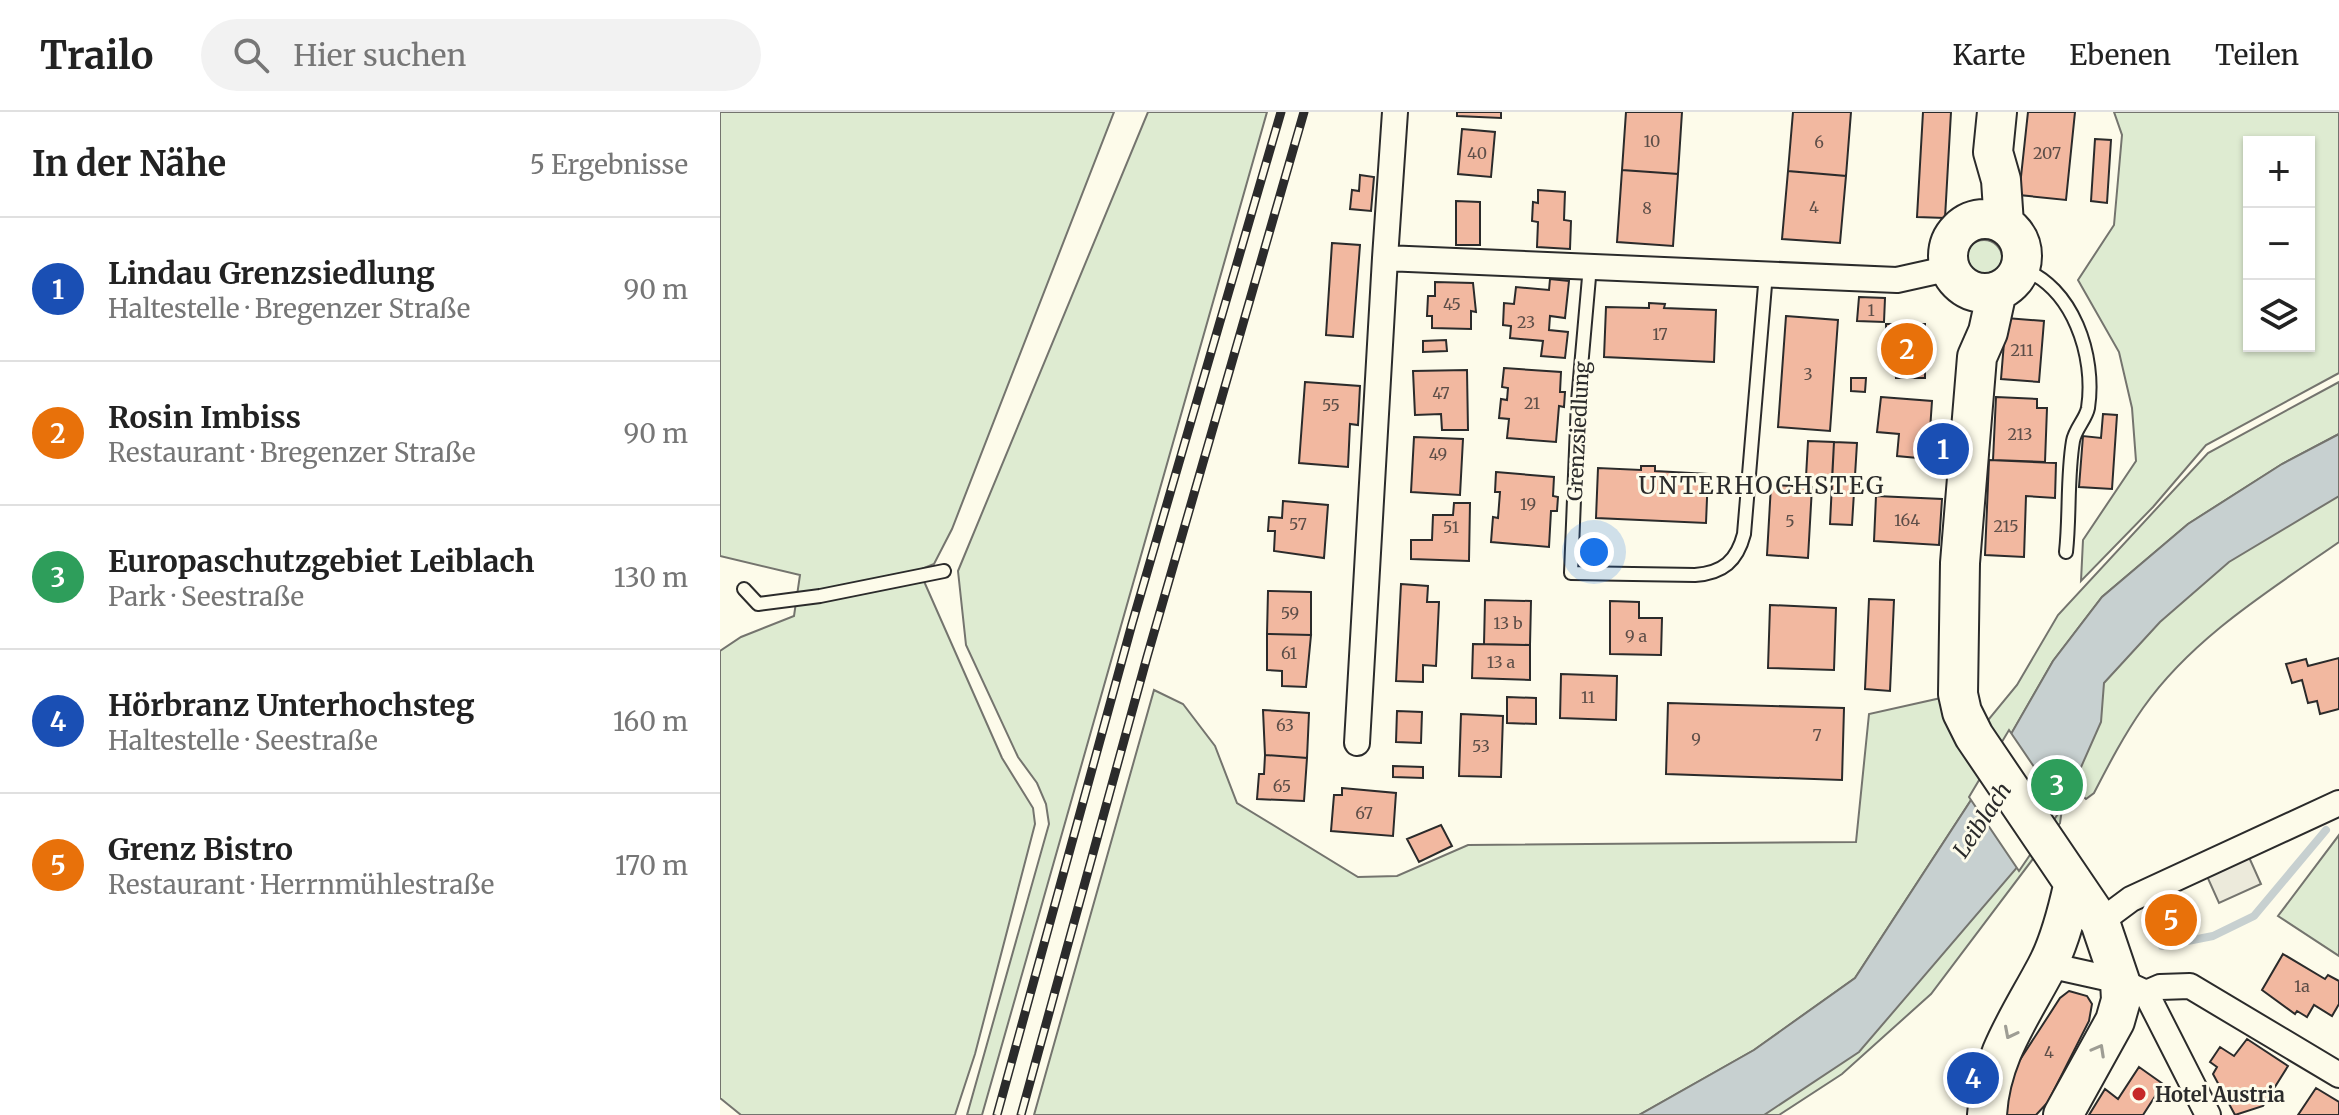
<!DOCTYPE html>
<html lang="de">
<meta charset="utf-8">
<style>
body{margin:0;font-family:Merriweather,serif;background:#f2f2f2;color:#222}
.controls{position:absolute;right:24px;top:24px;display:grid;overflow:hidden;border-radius:0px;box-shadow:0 2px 6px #0004}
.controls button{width:72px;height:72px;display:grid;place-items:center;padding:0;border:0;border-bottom:2px solid #e0e0e0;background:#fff;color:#222;font:40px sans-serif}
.you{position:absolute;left:874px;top:440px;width:28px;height:28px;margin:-20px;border:6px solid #fff;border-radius:50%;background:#1a73e8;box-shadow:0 0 0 12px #1a73e833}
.badge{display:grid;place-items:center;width:52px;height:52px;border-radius:50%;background:#111827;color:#fff;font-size:26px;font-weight:700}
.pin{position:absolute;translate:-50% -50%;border:4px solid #fff;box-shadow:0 2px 8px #0006}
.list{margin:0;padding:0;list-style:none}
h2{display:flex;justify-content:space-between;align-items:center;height:104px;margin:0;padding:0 32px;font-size:34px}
h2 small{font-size:26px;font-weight:400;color:#767676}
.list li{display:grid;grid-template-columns:52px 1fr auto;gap:24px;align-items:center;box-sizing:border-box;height:144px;padding:0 32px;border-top:2px solid #e0e0e0}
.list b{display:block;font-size:30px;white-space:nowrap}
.list p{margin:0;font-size:26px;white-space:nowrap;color:#767676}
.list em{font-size:26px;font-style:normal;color:#767676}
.icon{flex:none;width:44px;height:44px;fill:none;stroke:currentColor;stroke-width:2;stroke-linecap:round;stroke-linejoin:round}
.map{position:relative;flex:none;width:1619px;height:1003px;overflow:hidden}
header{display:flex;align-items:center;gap:48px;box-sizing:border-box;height:112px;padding:0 40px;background:#fff;border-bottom:2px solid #e0e0e0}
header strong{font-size:38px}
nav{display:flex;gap:44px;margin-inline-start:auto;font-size:28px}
.search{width:560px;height:72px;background:#f2f2f2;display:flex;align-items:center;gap:20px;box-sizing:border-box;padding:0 28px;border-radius:44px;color:#767676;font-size:30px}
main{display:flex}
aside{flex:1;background:#fff}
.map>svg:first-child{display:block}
.green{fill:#deebd1;stroke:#74746e;stroke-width:2;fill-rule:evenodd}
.parking{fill:#eceadb;stroke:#74746e;stroke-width:2}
.water{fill:#c7d0d0;stroke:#74746e;stroke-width:2}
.pier{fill:#fdfbea;stroke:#74746e;stroke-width:2}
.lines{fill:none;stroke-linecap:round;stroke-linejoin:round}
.stream{stroke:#c7d0d0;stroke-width:8}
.building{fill:#f2b8a0;stroke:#2b2b2b;stroke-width:2}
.lane-casing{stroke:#2b2b2b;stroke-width:16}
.street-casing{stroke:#2b2b2b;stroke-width:28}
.primary-casing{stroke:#2b2b2b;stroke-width:42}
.lane{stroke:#fdfbea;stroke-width:12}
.street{stroke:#fdfbea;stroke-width:24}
.primary{stroke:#fdfbea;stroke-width:38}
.rail-casing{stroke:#2b2b2b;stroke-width:9}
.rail{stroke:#fdfbea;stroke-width:6;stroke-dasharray:18;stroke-linecap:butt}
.oneway{stroke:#9e9d94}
.poi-dot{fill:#c62828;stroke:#fdfbea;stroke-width:3}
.labels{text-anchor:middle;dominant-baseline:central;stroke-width:6;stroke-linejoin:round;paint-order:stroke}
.number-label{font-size:16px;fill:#5d4e48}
.street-label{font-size:20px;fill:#2b2b2b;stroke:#fdfbea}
.poi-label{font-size:20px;font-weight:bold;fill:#2b2b2b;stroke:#fdfbea;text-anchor:start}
.water-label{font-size:22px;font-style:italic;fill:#2b2b2b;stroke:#fdfbea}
.quarter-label{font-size:24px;letter-spacing:2px;fill:#2b2b2b;stroke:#fdfbea}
</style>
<header>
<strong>Trailo</strong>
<div class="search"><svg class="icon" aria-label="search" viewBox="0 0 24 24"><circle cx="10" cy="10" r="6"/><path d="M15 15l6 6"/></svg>Hier suchen</div>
<nav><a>Karte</a><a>Ebenen</a><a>Teilen</a></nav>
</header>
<main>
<aside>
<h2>In der Nähe<small>5 Ergebnisse</small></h2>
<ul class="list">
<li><span class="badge" style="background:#1a4fb4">1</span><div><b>Lindau Grenzsiedlung</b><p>Haltestelle · Bregenzer Straße</p></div><em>90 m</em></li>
<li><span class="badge" style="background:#e8710a">2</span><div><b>Rosin Imbiss</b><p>Restaurant · Bregenzer Straße</p></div><em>90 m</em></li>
<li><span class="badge" style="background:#2e9e5b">3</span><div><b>Europaschutzgebiet Leiblach</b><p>Park · Seestraße</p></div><em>130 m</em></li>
<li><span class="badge" style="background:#1a4fb4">4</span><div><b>Hörbranz Unterhochsteg</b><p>Haltestelle · Seestraße</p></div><em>160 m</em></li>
<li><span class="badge" style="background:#e8710a">5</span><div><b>Grenz Bistro</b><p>Restaurant · Herrnmühlestraße</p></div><em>170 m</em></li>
</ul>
</aside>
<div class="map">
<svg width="1619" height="1003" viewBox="0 0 1619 1003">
<rect width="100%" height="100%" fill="#fdfbea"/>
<path class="green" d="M0,0H394L232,417L214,452L199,458L282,646L313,696L315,712L255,942L235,1003H21L0,986V539L21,525L74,504L80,463L0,444Z
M428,0H547L262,1003H247L329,712L326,692L317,671L298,645L246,533L238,459Z
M1394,0H1619V261L1486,333L1433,395L1361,469L1363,428L1416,349L1412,296L1399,240L1358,168L1394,113L1402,23ZM1529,30H1589V234H1529Z
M1246 146a18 18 0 1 1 36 0a18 18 0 1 1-36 0Z
M1619,270V322L1562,352L1468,412L1382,485L1333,549L1281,640L1264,613L1297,573L1338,503L1488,341Z
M1619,344V430C1550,478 1472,526 1423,596C1404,623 1389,652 1374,681L1366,687L1355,677L1343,690L1340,711L1211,882L1122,962L1059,1003H982L1131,895L1355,573Z
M434,578L463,592L495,634L517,691L638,765L677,764L748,733L1136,730L1149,602L1230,584L1268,662L1135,866L1034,938L919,1003H314Z
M1619,723V844L1558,804Z"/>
<path class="parking" d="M1528,743L1541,772L1499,791L1486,762Z"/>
<path class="water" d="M1619,322V384L1509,450L1440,510L1384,571L1381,610L1358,662L1306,745L1139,940L1044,1003H919L1034,938L1135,866L1268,662L1333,549L1382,485L1468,412L1562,352Z"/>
<path class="pier" d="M1289,618L1342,696L1299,759L1249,685Z"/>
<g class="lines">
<path class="stream" d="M1442,834L1493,824L1534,804L1606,718"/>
</g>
<path class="building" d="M737,0H781V6L737,4Z
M906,0H962L958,62L902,58Z
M1073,0H1131L1126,64L1068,59Z
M1203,0H1231L1225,106L1197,105Z
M1308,0H1355L1346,88L1299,83Z
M742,17L775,20L771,65L738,62Z
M1375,27L1391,28L1387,91L1371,89Z
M902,58L958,62L953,134L897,130Z
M1068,59L1126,64L1120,131L1062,127Z
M640,63L654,65L651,99L630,97L632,78L639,79Z
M818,78L845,80L844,108L851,109L850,137L817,135L818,110L812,109L813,90L818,91Z
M736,89L760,90V133H736Z
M612,131L640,133L633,225L606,223Z
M830,167L849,169L845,206L830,204L829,218L848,220L845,246L821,244L823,229L790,226L791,214L783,213L784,191L794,192L796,175L829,178Z
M715,170L753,171L756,200L751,199V217L712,216V204H707L708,184H715Z
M1139,185L1165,186L1164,210L1137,209Z
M929,191L945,192L944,196L996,198L994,250L884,245L886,195L929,196Z
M1066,204L1118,208L1110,319L1058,315Z
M1286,206L1324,209L1319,270L1281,267Z
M1166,212H1205V266H1176L1175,250H1167Z
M726,228L727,239L703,240V229Z
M784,256L841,260L840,280H845L844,295L839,294L836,330L787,326L789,307L779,306L781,287L787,288L788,276L782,275Z
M747,258L748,318H722L721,302L695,303L693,259Z
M1131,266H1146L1145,280L1131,279Z
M585,270L640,274L638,313L630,312L628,355L579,351Z
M1161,285L1212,289L1208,347L1177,344L1179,322L1157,320Z
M1276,285L1317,287V296H1327L1325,350L1273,348Z
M1383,302L1397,303L1392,377L1359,375L1363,324L1381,326Z
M694,325L743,327L740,383L691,380Z
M1088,329L1114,330L1112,367L1086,365Z
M1114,330L1137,331L1132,413L1110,412Z
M1269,348L1336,351L1335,386L1306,384L1304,445L1265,443Z
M921,354H935V359L988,362L986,411L876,406L878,356L921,358Z
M776,360L834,365L833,384L838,385L837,399H831L829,435L771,430L773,405L778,406L780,380H775Z
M1051,373L1092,375L1088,446L1047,443Z
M1156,384L1222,387L1219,433L1154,429Z
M563,389L608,393L604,446L554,439L555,419H548L549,405L562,406Z
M734,391H750L749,449L691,447V428H712L713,403H733Z
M681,472L708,474L707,490H719L716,554L703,553V570L676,569Z
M548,479L591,480V523L547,522Z
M1149,487L1174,488L1170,579L1145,577Z
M765,488L811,489L810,533L764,532Z
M890,489L919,490V506H942L941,543L890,542Z
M1050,493L1116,496L1114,558L1048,556Z
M547,522L591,523L586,575L562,574V559L547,558Z
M753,532L810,533V568L752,566Z
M1619,546V597L1600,602L1597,589L1588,591L1582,568L1572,571L1566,552L1586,547L1588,554Z
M841,562L897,564L896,608L840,606Z
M787,585L816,586V612L787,611Z
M948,591L1124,596L1122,668L946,662Z
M543,598L589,601L587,646L545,643Z
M677,599L702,600L701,631L676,630Z
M741,602L783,604L781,665L739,664Z
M545,643L587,646L584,689L537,687L539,662H544Z
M673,654L703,655V666L673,665Z
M622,676L676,681L673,724L611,719L614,683H622Z
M721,713L732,734L699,750L687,727Z
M1440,791L1470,792L1469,822L1432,821L1433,795H1440Z
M1563,842L1605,867L1608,863L1619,869V892L1612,904L1594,893L1587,905L1577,899L1575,902L1542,878Z
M1349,879L1367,884L1372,892L1369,909L1328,990L1316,1003H1286L1285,971L1340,886Z
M1527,927L1568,954L1543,994L1515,1003L1493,962L1497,955L1490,950L1500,935L1514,944Z
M1419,955L1443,972L1423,1003H1369L1385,977L1398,987Z
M1596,976L1619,990V1003H1578Z"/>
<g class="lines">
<defs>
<path id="lane" d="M870,154L858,289L851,461L975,463C1003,461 1017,449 1024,422L1046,161
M1300,156C1353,174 1376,244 1368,296C1366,307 1355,317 1353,329C1347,365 1350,404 1346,440
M24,477L38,492L100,484L224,459"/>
<path id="street" d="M675,0L665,146L1177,168L1231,156
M637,631L665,146
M1380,810L1411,787L1619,691
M1328,853L1400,869L1426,881L1488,1003
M1426,881L1440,875L1470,874L1619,963"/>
<path id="primary" d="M1277,0L1273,40L1281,68L1284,112
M1228 144a37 37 0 1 1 74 0a37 37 0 1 1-74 0Z
M1277,179L1268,220L1257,245L1240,451L1238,582L1242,600L1254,624L1380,810L1400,869L1401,888L1395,909L1343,1003
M1267,1003C1270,946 1300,905 1326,856C1339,832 1347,801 1353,774"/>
</defs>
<use href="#lane" class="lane-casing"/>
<use href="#street" class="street-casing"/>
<use href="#primary" class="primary-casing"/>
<use href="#lane" class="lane"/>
<use href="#street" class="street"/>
<use href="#primary" class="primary"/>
<defs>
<path id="rail" d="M277,1003L412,512L561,0
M301,1003L427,545L584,0"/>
</defs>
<use href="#rail" class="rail-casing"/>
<use href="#rail" class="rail"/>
</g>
<defs><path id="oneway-chevron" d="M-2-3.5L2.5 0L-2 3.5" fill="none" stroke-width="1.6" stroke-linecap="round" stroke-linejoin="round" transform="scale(2)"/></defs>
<g class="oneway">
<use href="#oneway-chevron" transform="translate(1290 921) rotate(117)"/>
<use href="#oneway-chevron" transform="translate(1379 938) rotate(-61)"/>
</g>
<circle class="poi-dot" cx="1419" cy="982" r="8"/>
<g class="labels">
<g class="number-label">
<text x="932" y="29">10</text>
<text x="1099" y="30">6</text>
<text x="757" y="41">40</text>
<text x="1327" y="41">207</text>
<text x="1094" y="95">4</text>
<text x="927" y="96">8</text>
<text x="732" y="192">45</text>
<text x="1151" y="198">1</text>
<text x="806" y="210">23</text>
<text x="940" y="222">17</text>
<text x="1302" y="238">211</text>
<text x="1088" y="262">3</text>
<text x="721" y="281">47</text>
<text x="812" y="291">21</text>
<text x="611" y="293">55</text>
<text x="1300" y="322">213</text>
<text x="718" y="342">49</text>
<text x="808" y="392">19</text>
<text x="1187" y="408">164</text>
<text x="1070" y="409">5</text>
<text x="578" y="412">57</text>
<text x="1286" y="414">215</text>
<text x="731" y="415">51</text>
<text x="570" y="501">59</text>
<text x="788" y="511">13 b</text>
<text x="916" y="524">9 a</text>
<text x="569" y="541">61</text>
<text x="781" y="550">13 a</text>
<text x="868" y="585">11</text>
<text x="565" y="613">63</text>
<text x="1097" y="623">7</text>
<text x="976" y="627">9</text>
<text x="761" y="634">53</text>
<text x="562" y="674">65</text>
<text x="644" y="701">67</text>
<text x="1582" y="874">1a</text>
<text x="1329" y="940">4</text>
</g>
<g class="street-label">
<text transform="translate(858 319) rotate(-87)">Grenzsiedlung</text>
</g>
<g class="poi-label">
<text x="1435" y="982">Hotel Austria</text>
</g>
<g class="water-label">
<text transform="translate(1262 708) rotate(-56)">Leiblach</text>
</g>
<g class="quarter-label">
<text x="1042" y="373">UNTERHOCHSTEG</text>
</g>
</g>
</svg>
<div class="controls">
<button>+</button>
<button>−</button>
<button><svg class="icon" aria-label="layers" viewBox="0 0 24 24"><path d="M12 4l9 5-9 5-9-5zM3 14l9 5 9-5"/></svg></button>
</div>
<div class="you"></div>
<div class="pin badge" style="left:1223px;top:337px;background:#1a4fb4">1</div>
<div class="pin badge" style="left:1187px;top:237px;background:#e8710a">2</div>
<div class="pin badge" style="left:1337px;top:673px;background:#2e9e5b">3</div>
<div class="pin badge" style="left:1253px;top:966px;background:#1a4fb4">4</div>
<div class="pin badge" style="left:1451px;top:808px;background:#e8710a">5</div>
</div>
</main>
